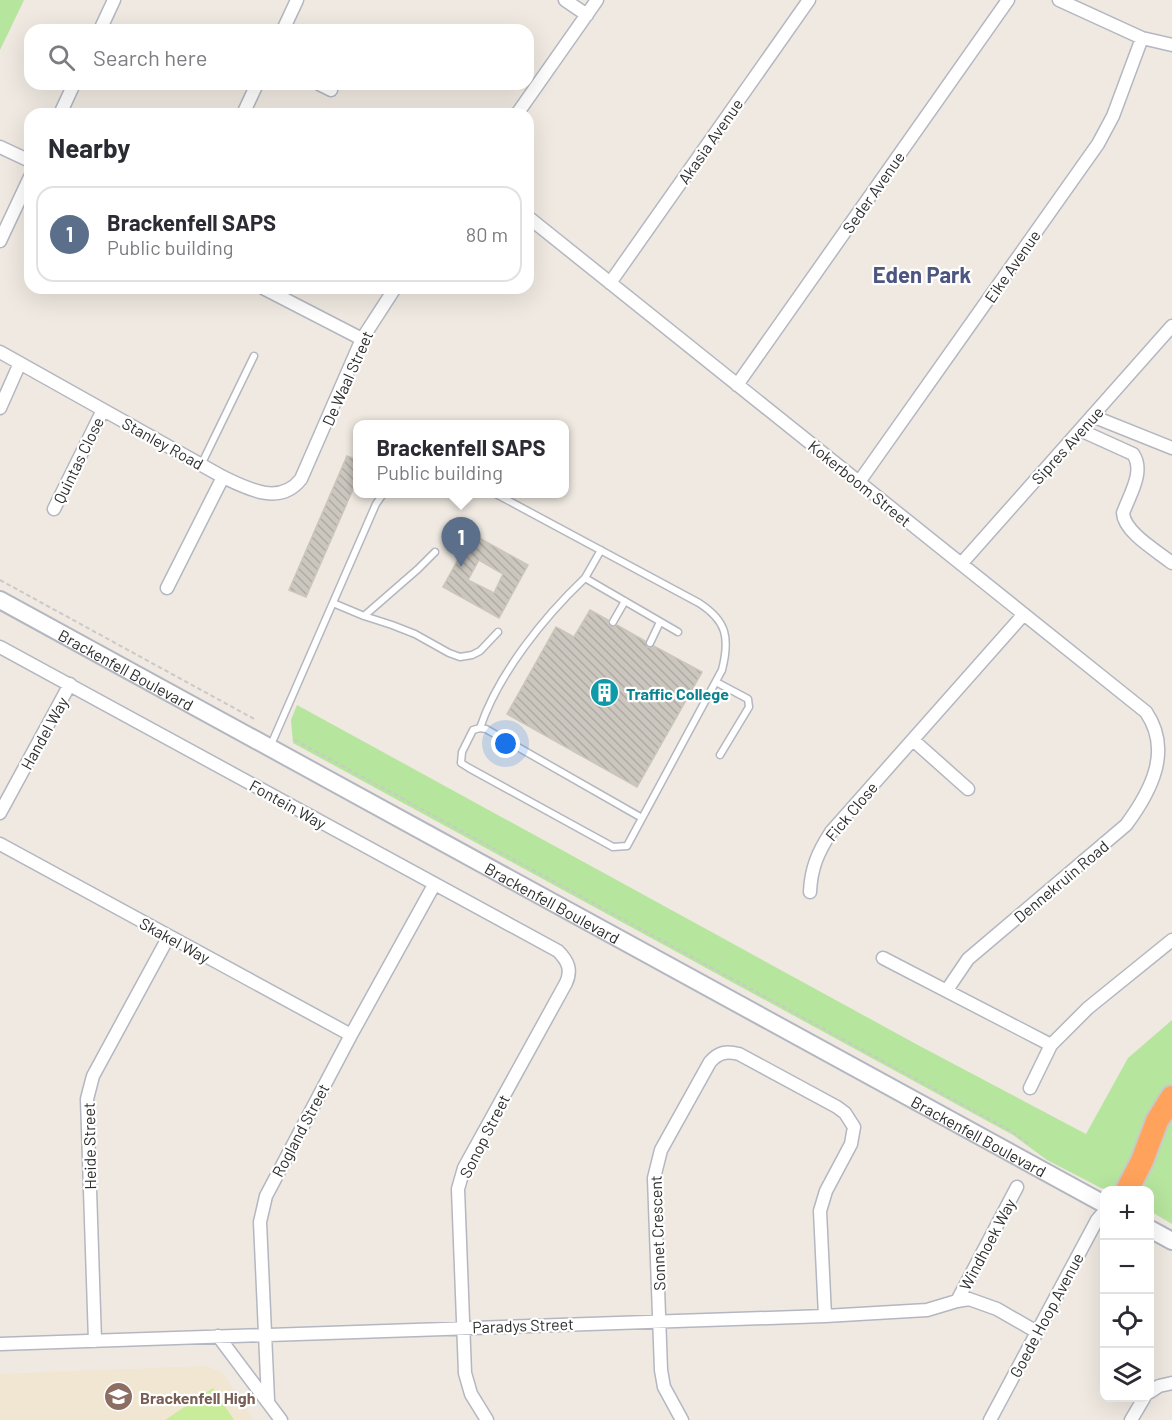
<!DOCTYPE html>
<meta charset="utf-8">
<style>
body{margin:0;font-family:Barlow,sans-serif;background:#f2f2f3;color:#2b2b33}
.controls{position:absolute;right:18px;bottom:18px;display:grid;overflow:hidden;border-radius:12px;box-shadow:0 6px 24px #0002}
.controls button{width:54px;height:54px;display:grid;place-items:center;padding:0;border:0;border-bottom:2px solid #e1e1e2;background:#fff;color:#2b2b33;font:30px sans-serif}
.you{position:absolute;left:506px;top:744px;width:21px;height:21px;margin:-15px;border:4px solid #fff;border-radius:50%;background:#1a73e8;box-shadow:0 0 0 9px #1a73e833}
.badge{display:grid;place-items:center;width:39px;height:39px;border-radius:50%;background:#111827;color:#fff;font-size:20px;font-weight:700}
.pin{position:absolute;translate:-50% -50px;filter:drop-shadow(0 2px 3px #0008)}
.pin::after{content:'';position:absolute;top:32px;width:21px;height:18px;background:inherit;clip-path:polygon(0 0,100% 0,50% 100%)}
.popup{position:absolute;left:353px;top:420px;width:216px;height:78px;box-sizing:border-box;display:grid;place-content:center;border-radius:12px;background:#fff;filter:drop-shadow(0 2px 4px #0005);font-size:20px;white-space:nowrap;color:#7c7c81}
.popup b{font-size:22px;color:#2b2b33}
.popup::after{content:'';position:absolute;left:50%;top:100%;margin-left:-12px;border:12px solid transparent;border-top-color:#fff}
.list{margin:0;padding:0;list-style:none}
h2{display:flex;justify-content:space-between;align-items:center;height:78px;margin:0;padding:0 24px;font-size:26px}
h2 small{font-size:20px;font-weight:400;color:#7c7c81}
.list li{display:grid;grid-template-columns:39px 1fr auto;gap:18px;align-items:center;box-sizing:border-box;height:96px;margin:0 12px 12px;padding:0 12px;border:2px solid #e1e1e2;border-radius:18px}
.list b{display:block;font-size:22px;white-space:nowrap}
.list p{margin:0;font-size:20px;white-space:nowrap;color:#7c7c81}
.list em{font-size:20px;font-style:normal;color:#7c7c81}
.icon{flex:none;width:33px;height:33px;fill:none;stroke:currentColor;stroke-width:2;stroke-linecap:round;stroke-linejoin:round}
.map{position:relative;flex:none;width:1172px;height:1420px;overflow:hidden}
.search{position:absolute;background:#fff;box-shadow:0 6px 24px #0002;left:24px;top:24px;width:510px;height:66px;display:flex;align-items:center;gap:15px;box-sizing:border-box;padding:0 21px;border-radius:18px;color:#7c7c81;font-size:22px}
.panel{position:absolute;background:#fff;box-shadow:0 6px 24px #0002;left:24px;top:108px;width:510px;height:186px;border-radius:18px}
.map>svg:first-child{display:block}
.education{fill:#f0e6d1}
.green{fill:#b6e59e}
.pitch{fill:#c9ec9a}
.building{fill:url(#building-back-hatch);stroke:#cbc5ba;stroke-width:1.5;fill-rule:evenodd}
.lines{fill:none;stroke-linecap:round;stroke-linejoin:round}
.lane-casing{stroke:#b4b7c1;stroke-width:9}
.street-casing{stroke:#b4b7c1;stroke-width:15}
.secondary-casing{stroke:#b4b7c1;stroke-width:20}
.highway-casing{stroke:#c9c9c9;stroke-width:26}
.path{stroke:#c9c9c9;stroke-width:2;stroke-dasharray:4.5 3;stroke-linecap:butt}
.lane{stroke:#fff;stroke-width:6}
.street{stroke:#fff;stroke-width:12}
.secondary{stroke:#fff;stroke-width:16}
.highway{stroke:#ffa35c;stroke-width:22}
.labels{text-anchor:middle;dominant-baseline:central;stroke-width:4.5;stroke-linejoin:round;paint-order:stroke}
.street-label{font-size:16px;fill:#2e2e2e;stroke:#fff}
.culture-label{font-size:16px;font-weight:bold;fill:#0d838f;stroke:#fff;text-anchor:start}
.education-label{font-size:16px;font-weight:bold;fill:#785e54;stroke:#fff;text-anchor:start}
.district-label{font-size:22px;font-weight:bold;fill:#4d5680;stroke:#fff}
</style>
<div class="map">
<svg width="1172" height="1420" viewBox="0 0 1172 1420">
<defs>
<pattern id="building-back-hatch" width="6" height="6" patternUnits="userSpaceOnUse" patternTransform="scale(1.5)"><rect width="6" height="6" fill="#cbc7bf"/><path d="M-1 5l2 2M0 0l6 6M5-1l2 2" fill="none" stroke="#afaba4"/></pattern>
</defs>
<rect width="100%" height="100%" fill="#efe9e1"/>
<path class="education" d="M206,1366L222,1373L254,1420H0V1374Z"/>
<path class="green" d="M0,0H24L0,50Z
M297,705L916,1044L1086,1134L1128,1058L1172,1020V1087L1117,1188L1106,1189L1101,1188L1047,1160L1013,1135L293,743L291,720Z
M1172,1111V1224L1150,1211V1190H1140Z"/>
<path class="pitch" d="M213,1388L234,1420H165Z"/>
<path class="building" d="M347,456L357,460V480L306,597L289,590Z
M472,534L528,565L499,618L443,587ZM479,560L503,574L494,593L468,580Z
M590,610L608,620V624L611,627L617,625L645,641L647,647L651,648L654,646L702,672L637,787L507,714L556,627L574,637Z"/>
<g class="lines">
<defs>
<path id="lane" d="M201,465L254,356
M496,494L699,603C727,621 730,638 722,670L627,846L613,847L469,768L461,763L462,752L473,730L480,728L486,729L642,818
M601,550L585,578L678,632
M333,603L364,616L418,569L435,552
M364,616L392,625L415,634L449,653L460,657L472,655L480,651L498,632
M613,622L625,601
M650,643L660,622
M716,682L748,699L749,707L720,755
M480,728C498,674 544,617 585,578
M270,747L376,504L383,494"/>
<path id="street" d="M565,0L587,15
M1059,0L1142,38L1172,45
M100,30L114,0
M283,30L297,0
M319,84L331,90
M60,114L74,84
M243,114L257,84
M517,114L597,0
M0,147L30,161
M528,217L1146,712C1172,750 1152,790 1126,825L968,959L947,990
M0,241L30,177
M610,283L809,0
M263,288L362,339
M0,352L223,477C248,489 280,506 301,479L362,339L395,288
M737,385L1008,0
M0,408L20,363
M1092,416L1172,448
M1080,430L1133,454C1145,471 1130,494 1123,513C1124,532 1157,551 1172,563
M859,482L1098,144L1113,116L1142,38
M54,509L103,410
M961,564L1172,326
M167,588L223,477
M0,647L558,951C568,961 572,970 566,983L464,1168L458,1189L465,1373L471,1394L487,1420
M913,740L968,789
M0,813L70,684
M0,844L351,1035
M810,892C811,868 818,852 831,832L1024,614
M883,958L1051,1045
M1030,1088L1051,1045L1088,1008L1172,940
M957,1301L1017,1187
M218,1336L281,1420
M95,1341L87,1099L93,1076L169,936
M0,1344L825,1316L927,1310L957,1301L969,1299L997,1309L1037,1332
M1150,1392L1159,1386L1172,1383
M268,1400L260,1222L266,1196L351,1035L434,885
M682,1420L664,1387L661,1370L654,1178L661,1150L710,1062C719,1052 726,1051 739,1054L837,1107L845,1113L854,1127L851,1144L826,1191L820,1211L825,1316
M990,1420L1097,1220L1104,1212
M1131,1420L1144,1398"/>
<g id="secondary">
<path id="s1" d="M0,600L1104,1204"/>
<path d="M1150,1229L1172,1241"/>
</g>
<path id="highway" d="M1127,1190L1142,1161L1157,1121L1172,1097"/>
</defs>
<use href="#lane" class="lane-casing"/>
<use href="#street" class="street-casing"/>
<use href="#secondary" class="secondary-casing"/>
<use href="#highway" class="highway-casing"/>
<path class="path" d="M0,580L256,720
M295,740L1011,1131L1029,1144"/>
<use href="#lane" class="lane"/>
<use href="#street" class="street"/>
<use href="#secondary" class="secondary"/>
<use href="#highway" class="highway"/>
</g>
<defs>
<symbol id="building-disc" viewBox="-11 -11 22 22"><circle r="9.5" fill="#0f9aa8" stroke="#fff"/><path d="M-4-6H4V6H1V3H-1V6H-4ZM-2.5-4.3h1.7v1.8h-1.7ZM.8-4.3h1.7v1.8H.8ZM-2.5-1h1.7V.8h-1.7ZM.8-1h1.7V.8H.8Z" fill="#fff"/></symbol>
<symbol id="school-disc" viewBox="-11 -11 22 22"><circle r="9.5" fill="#8d6e63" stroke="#fff"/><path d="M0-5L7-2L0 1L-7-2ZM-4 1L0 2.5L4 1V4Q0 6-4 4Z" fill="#fff"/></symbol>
</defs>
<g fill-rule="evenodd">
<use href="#building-disc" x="588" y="676" width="33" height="33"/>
<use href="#school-disc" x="102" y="1380" width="33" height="33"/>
</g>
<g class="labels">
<g class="street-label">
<text transform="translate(710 141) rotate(-55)">Akasia Avenue</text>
<text transform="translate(873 192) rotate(-55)">Seder Avenue</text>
<text transform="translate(1012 266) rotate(-55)">Eike Avenue</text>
<text transform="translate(347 378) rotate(-66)">De Waal Street</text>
<text transform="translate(163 443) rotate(29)">Stanley Road</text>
<text transform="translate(1067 445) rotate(-48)">Sipres Avenue</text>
<text transform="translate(78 460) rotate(-64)">Quintas Close</text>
<text transform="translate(860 483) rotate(39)">Kokerboom Street</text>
<text stroke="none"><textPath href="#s1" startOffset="144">Brackenfell Boulevard</textPath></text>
<text transform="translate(44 733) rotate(-61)">Handel Way</text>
<text transform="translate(288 804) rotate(29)">Fontein Way</text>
<text transform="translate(851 811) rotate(-50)">Fick Close</text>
<text transform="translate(1061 881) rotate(-40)">Dennekruin Road</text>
<text stroke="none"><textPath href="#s1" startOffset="630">Brackenfell Boulevard</textPath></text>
<text transform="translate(175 940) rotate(29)">Skakel Way</text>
<text transform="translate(300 1130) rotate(-62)">Rogland Street</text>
<text stroke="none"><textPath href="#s1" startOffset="1116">Brackenfell Boulevard</textPath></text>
<text transform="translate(484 1136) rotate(-63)">Sonop Street</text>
<text transform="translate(89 1146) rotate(-91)">Heide Street</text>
<text transform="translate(657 1233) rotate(-92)">Sonnet Crescent</text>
<text transform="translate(987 1244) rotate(-62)">Windhoek Way</text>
<text transform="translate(1046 1315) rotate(-62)">Goede Hoop Avenue</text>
<text transform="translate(523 1325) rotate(-2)">Paradys Street</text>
</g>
<g class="culture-label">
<text x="626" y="693">Traffic College</text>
</g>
<g class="education-label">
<text x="140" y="1397">Brackenfell High</text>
</g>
<g class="district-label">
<text x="922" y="274">Eden Park</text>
</g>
</g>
</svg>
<div class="controls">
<button>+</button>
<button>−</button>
<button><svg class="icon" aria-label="locate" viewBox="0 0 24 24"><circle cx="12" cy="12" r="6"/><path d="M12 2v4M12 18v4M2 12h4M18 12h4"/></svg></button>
<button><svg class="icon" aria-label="layers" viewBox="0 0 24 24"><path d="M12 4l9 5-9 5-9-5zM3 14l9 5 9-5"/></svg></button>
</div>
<div class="you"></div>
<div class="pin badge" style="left:461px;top:567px;background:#5c6f8a">1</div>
<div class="popup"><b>Brackenfell SAPS</b>Public building</div>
<div class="search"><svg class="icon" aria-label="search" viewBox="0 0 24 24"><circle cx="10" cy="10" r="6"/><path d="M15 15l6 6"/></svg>Search here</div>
<section class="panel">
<h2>Nearby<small></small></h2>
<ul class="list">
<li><span class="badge" style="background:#5c6f8a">1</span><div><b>Brackenfell SAPS</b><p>Public building</p></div><em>80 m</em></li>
</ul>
</section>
</div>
